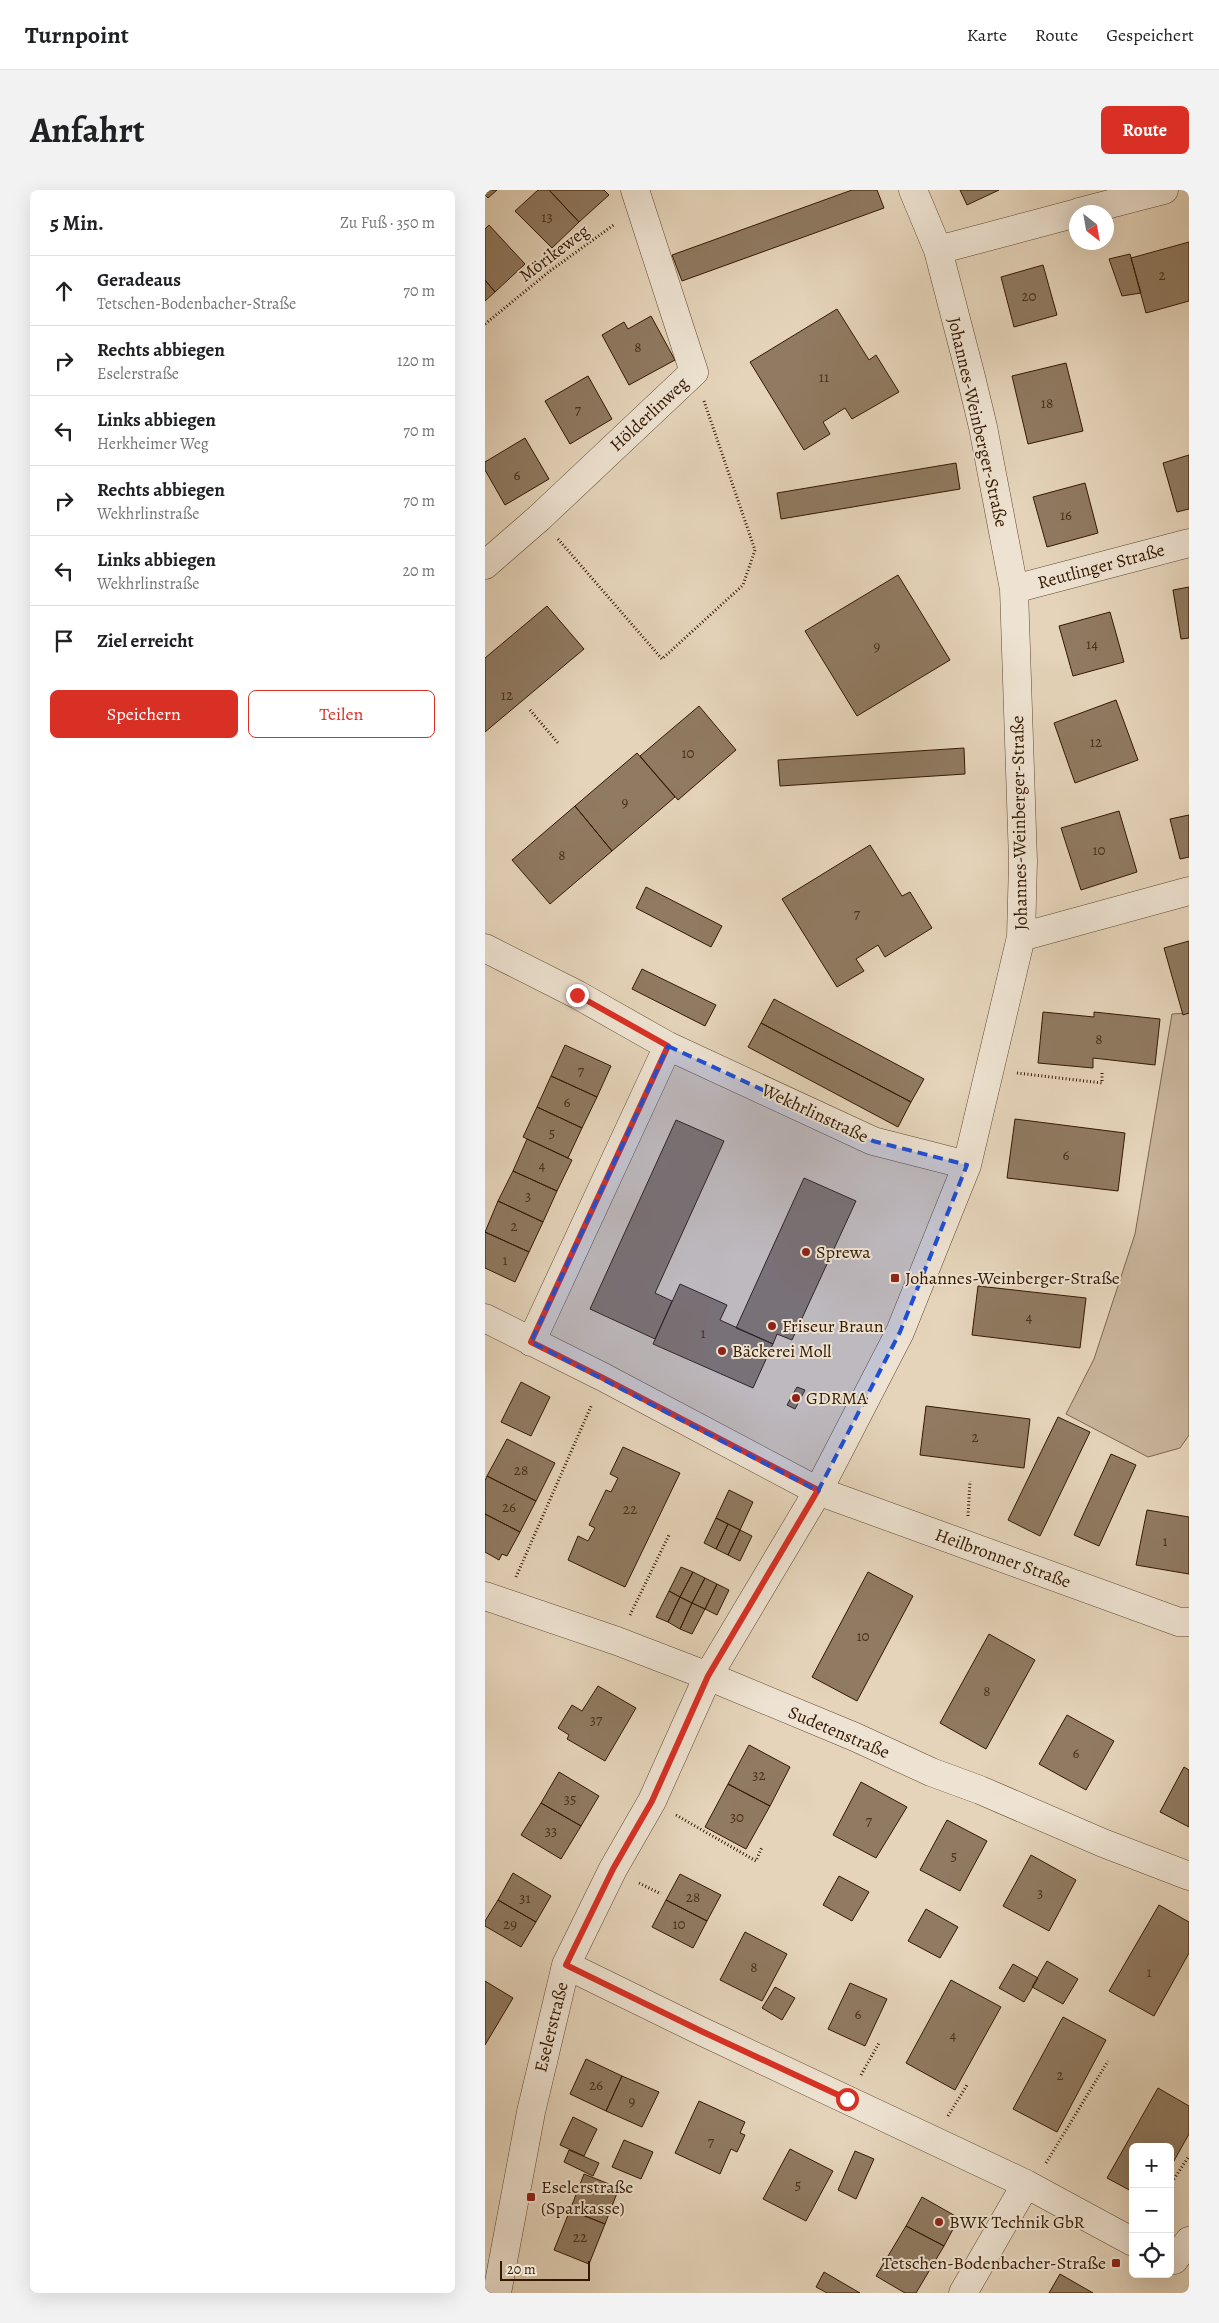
<!DOCTYPE html>
<html lang="de">
<meta charset="utf-8">
<style>
body{margin:0;font-family:Alegreya,serif;background:#f2f2f2;color:#202124}
.controls{position:absolute;right:15px;bottom:15px;display:grid;overflow:hidden;border-radius:8px;box-shadow:0 5px 20px #0002}
.controls button{width:45px;height:45px;display:grid;place-items:center;padding:0;border:0;border-bottom:1px solid #e0e0e0;background:#fff;color:#202124;font:25px sans-serif}
.compass{position:absolute;left:584px;top:15px;width:45px;height:45px;border-radius:50%;background:#fff;box-shadow:0 5px 20px #0002;rotate:149deg}
.scale{position:absolute;left:15px;bottom:12px;width:90px;box-sizing:border-box;padding-left:5px;border:2px solid #341800;border-top:0;font-size:14px;line-height:18px;white-space:nowrap;color:#341800;-webkit-text-stroke:4px #eee3d2;paint-order:stroke}
.stop{position:absolute;width:15px;height:15px;margin:-11px;border:4px solid #d93025;border-radius:50%;background:#fff}
.stop.end{background:#d93025;border-color:#fff;box-shadow:0 1px 5px #0008}
.list{margin:0;padding:0;list-style:none}
h2{display:flex;justify-content:space-between;align-items:center;height:65px;margin:0;padding:0 20px;font-size:21px}
h2 small{font-size:16px;font-weight:400;color:#757577}
.list li{display:grid;grid-template-columns:32px 1fr auto;gap:15px;align-items:center;box-sizing:border-box;height:70px;padding:0 20px;border-top:1px solid #e0e0e0}
.list b{display:block;font-size:19px;white-space:nowrap}
.list p{margin:0;font-size:16px;white-space:nowrap;color:#757577}
.list em{font-size:16px;font-style:normal;color:#757577}
.actions{display:flex;gap:10px;padding:15px 20px}
.actions a{flex:1;padding:11px 0;border:1px solid #d93025;border-radius:8px;text-align:center;font-size:18px;color:#d93025}
.actions .main{background:#d93025;color:#fff}
.icon{flex:none;width:28px;height:28px;fill:none;stroke:currentColor;stroke-width:2;stroke-linecap:round;stroke-linejoin:round}
.map{position:relative;flex:none;width:704px;height:2103px;overflow:hidden;border-radius:8px}
header{display:flex;align-items:center;gap:30px;box-sizing:border-box;height:70px;padding:0 25px;background:#fff;border-bottom:1px solid #e0e0e0}
header strong{font-size:24px}
nav{display:flex;gap:28px;margin-inline-start:auto;font-size:18px}
.intro{display:flex;align-items:center;justify-content:space-between;box-sizing:border-box;height:120px;padding:0 30px}
h1{margin:0;font-size:35px}
.button{padding:12px 22px;border-radius:8px;background:#d93025;color:#fff;font-size:18px;font-weight:700}
main{display:flex;gap:30px;padding:0 30px}
aside{flex:1;background:#fff;border-radius:8px;box-shadow:0 5px 20px #0002}
.map>svg:first-child{display:block}
.green{fill:#c7b49a;stroke:#7e664d}
.building{fill:#907a61;stroke:#341800}
.lines{fill:none;stroke-linecap:round;stroke-linejoin:round}
.minor-casing{stroke:#60472e;stroke-width:29}
.path{stroke:#341800;stroke-width:3;stroke-dasharray:1 2.5;stroke-linecap:butt}
.minor{stroke:#eee3d2;stroke-width:28}
.route{stroke:#d93025;stroke-width:6}
.marked{fill:#1d4ed8;fill-opacity:0.2;stroke:#1d4ed8;stroke-width:4;stroke-dasharray:10 6;stroke-linejoin:round}
.poi-dot{fill:#8f2418;stroke:#eee3d2;stroke-width:2}
.labels{text-anchor:middle;dominant-baseline:central;stroke-width:4;stroke-linejoin:round;paint-order:stroke}
.number-label{font-size:15px;fill:#4b3018}
.street-label{font-size:18px;fill:#341800;stroke:#eee3d2}
.poi-label{font-size:18px;fill:#341800;stroke:#eee3d2;text-anchor:start}
</style>
<header>
<strong>Turnpoint</strong>
<nav><a>Karte</a><a>Route</a><a>Gespeichert</a></nav>
</header>
<div class="intro"><h1>Anfahrt</h1><a class="button">Route</a></div>
<main>
<aside>
<h2>5 Min.<small>Zu Fuß · 350 m</small></h2>
<ul class="list">
<li><svg class="icon" aria-label="ahead" viewBox="0 0 24 24"><path d="M12 20V5M6 11l6-6 6 6"/></svg><div><b>Geradeaus</b><p>Tetschen-Bodenbacher-Straße</p></div><em>70 m</em></li>
<li><svg class="icon" aria-label="right" viewBox="0 0 24 24"><path d="M7 20v-9h11M14 6l5 5-5 5"/></svg><div><b>Rechts abbiegen</b><p>Eselerstraße</p></div><em>120 m</em></li>
<li><svg class="icon" aria-label="left" viewBox="0 0 24 24"><path d="M17 20v-9H6M10 6l-5 5 5 5"/></svg><div><b>Links abbiegen</b><p>Herkheimer Weg</p></div><em>70 m</em></li>
<li><svg class="icon" aria-label="right" viewBox="0 0 24 24"><path d="M7 20v-9h11M14 6l5 5-5 5"/></svg><div><b>Rechts abbiegen</b><p>Wekhrlinstraße</p></div><em>70 m</em></li>
<li><svg class="icon" aria-label="left" viewBox="0 0 24 24"><path d="M17 20v-9H6M10 6l-5 5 5 5"/></svg><div><b>Links abbiegen</b><p>Wekhrlinstraße</p></div><em>20 m</em></li>
<li><svg class="icon" aria-label="arrive" viewBox="0 0 24 24"><path d="M6 21V4h12l-3 4 3 4H6"/></svg><div><b>Ziel erreicht</b></div></li>
</ul>
<div class="actions"><a class="main">Speichern</a><a>Teilen</a></div>
</aside>
<div class="map">
<svg width="704" height="2103" viewBox="0 0 704 2103">
<rect width="100%" height="100%" fill="#e5d4ba"/>
<filter id="stains"><feTurbulence type="fractalNoise" baseFrequency=".004" numOctaves="4"/><feColorMatrix values="0 0 0 0 .2 0 0 0 0 .09 0 0 0 0 .02 0 0 0 .5 -.17"/></filter>
<radialGradient id="worn" r=".72"><stop offset=".6" stop-color="#630" stop-opacity="0"/><stop offset="1" stop-color="#630" stop-opacity=".3"/></radialGradient>
<path class="green" d="M704,823V1245L695,1258L663,1267L581,1224L609,1169L650,1044L687,824Z"/>
<path class="building" d="M0,0H12L3,8L0,5Z
M53,0H64L94,32L67,58L30,21Z
M64,0H119L124,5L94,32Z
M367,0H392L399,18L197,91L187,65Z
M475,0H514L482,15Z
M4,35L40,74L10,102L0,90V39Z
M704,52V111L661,123L646,68Z
M645,64L656,103L637,106L624,69Z
M558,75L572,125L529,137L516,87Z
M0,90L10,102L0,111Z
M352,119L384,170L391,165L414,202L367,229L360,218L338,232L345,244L319,260L265,172Z
M166,126L190,170L144,195L117,145L139,132L143,139Z
M581,173L598,241L543,254L527,186Z
M103,186L127,229L85,254L60,211Z
M40,248L64,289L20,315L0,280V272Z
M704,265V319L692,322L678,273Z
M471,273L475,299L296,329L292,303Z
M600,293L613,343L562,357L548,307Z
M413,385L465,470L372,526L320,441Z
M704,397V448L696,449L688,400Z
M62,416L99,459L0,542V468Z
M625,422L639,472L588,486L574,436Z
M631,510L653,570L590,593L569,533Z
M214,516L251,560L193,610L155,566Z
M479,558L480,584L295,596L293,570Z
M152,563L190,607L127,661L90,616Z
M90,616L127,661L65,714L27,670Z
M634,621L652,682L596,700L576,638Z
M704,625V667L695,669L685,629Z
M385,655L417,706L425,702L447,738L400,767L393,755L371,769L379,781L352,797L297,709Z
M161,697L237,736L226,757L151,718Z
M704,751V823L698,825L679,758Z
M157,779L231,815L220,836L147,799Z
M289,809L439,889L426,912L276,833Z
M558,822L609,827V822L675,829L670,875L608,868V878L553,873Z
M276,833L426,912L413,937L263,857Z
M80,855L126,876L112,907L66,886Z
M66,886L112,907L97,938L52,917Z
M52,917L97,938L83,968L38,947Z
M530,929L640,943L633,1001L522,988Z
M191,930L239,951L170,1103L187,1111L170,1149L105,1119Z
M42,949L87,970L72,1001L28,981Z
M28,981L72,1001L58,1032L13,1011Z
M319,988L371,1011L307,1150L292,1144L288,1154L251,1138Z
M13,1011L58,1032L44,1062L0,1042Z
M0,1042L44,1062L30,1092L0,1078Z
M195,1094L242,1115L235,1130L288,1154L268,1198L168,1154Z
M493,1096L601,1108L595,1158L487,1145Z
M36,1192L65,1207L46,1246L16,1232Z
M312,1197L320,1200L310,1219L302,1215Z
M441,1216L545,1229L539,1278L435,1265Z
M573,1227L605,1242L555,1346L523,1330Z
M22,1249L70,1273L51,1311L2,1286Z
M138,1257L195,1283L140,1397L83,1370L93,1346L103,1351L110,1338L104,1335L121,1300L126,1302L133,1288L125,1284Z
M626,1264L651,1275L614,1356L589,1345Z
M2,1286L51,1311L35,1342L0,1324V1291Z
M244,1300L268,1312L255,1340L231,1328Z
M662,1320L704,1327V1384L651,1375Z
M0,1324L35,1342L22,1366L17,1364L14,1370L0,1362Z
M231,1328L243,1334L231,1359L219,1353Z
M243,1334L255,1340L243,1365L231,1359Z
M255,1340L267,1346L255,1371L243,1365Z
M196,1377L208,1382L195,1407L184,1401Z
M208,1382L220,1388L207,1413L195,1407Z
M383,1382L428,1406L372,1511L327,1487Z
M220,1388L232,1394L220,1419L207,1413Z
M232,1394L244,1400L232,1425L220,1419Z
M184,1401L195,1407L183,1432L171,1427Z
M195,1407L207,1413L195,1439L183,1432Z
M207,1413L220,1419L207,1444L195,1439Z
M504,1444L550,1470L501,1559L455,1533Z
M113,1496L151,1518L120,1571L82,1549L84,1545L73,1538L87,1515L97,1521Z
M582,1525L629,1551L601,1600L554,1574Z
M264,1555L305,1577L285,1616L243,1594Z
M699,1577L704,1580V1637L675,1622Z
M74,1582L114,1606L96,1636L56,1613Z
M376,1592L422,1617L391,1668L348,1645Z
M243,1594L285,1616L261,1659L220,1637Z
M56,1613L96,1636L76,1669L36,1645Z
M462,1630L502,1651L475,1701L435,1680Z
M546,1665L591,1690L564,1741L518,1716Z
M28,1683L66,1706L51,1732L13,1710Z
M195,1684L236,1705L222,1731L181,1710Z
M354,1686L384,1702L367,1731L338,1715Z
M13,1710L51,1732L36,1757L0,1736V1731Z
M181,1710L222,1731L208,1758L167,1737Z
M674,1715L704,1732V1763L669,1826L624,1801Z
M441,1719L473,1737L455,1768L423,1751Z
M260,1742L302,1764L277,1811L235,1790Z
M562,1771L593,1789L578,1814L547,1797Z
M528,1774L553,1788L539,1812L514,1798Z
M466,1790L516,1817L470,1900L421,1873Z
M0,1791L28,1808L0,1855Z
M365,1793L402,1809L380,1856L343,1839Z
M290,1797L310,1808L297,1830L277,1818Z
M578,1827L621,1850L572,1942L528,1919Z
M101,1869L137,1886L121,1921L85,1904Z
M137,1886L174,1902L157,1937L121,1921Z
M673,1898L704,1916V1944L685,1978V1957H648V2002L622,1988Z
M214,1911L260,1932L255,1943L260,1945L252,1962L246,1959L235,1984L190,1963Z
M88,1927L112,1939L99,1966L75,1955Z
M139,1950L168,1962L156,1989L127,1977Z
M305,1959L348,1981L321,2031L278,2009Z
M84,1960L114,1973L108,1986L79,1972Z
M370,1961L389,1969L371,2009L353,2000Z
M99,1984L134,1998L120,2034L85,2020Z
M437,2007L474,2028L459,2056L421,2036Z
M85,2020L120,2034L104,2074L69,2060Z
M421,2036L459,2056L431,2103H420L391,2086Z
M339,2082L375,2103H342L331,2097Z
M575,2084L608,2103H564Z"/>
<g class="lines">
<defs>
<path id="minor" d="M594,22L679,0
M453,60L592,23
M0,375L54,328L209,182L150,0
M529,399L704,353
M536,747L704,701
M0,758L93,805L183,856L388,951L482,975
M0,1128L118,1187L333,1301L694,1432H704
M46,1152L183,856
M0,1406L132,1451L223,1486L370,1547L446,1582L495,1600L618,1653L704,1686
M81,1775L216,1841L541,1994L648,2052
M689,2070L704,2051
M12,2103L46,1922L81,1775L128,1679L167,1611L223,1486L333,1301L415,1142L482,975L536,747L538,671L529,399L498,237L486,187L453,60L428,0
M478,2103L541,1994"/>
</defs>
<use href="#minor" class="minor-casing"/>
<path class="path" d="M0,134L65,81L130,34
M73,349L177,469L258,395L270,360L219,211
M45,520L73,553
M532,883L617,893V883
M483,1326L485,1291
M31,1387L107,1214
M145,1425L184,1345
M191,1625L271,1671L277,1657
M154,1693L176,1704
M376,1885L394,1853
M463,1926L482,1895
M561,1973L623,1871
M685,1995L704,1966"/>
<use href="#minor" class="minor"/>
</g>
<g class="lines">
<path class="route" d="M92,805L183,856L46,1152L118,1188L333,1300L223,1486L167,1611L128,1679L81,1775L216,1841L362,1909"/>
</g>
<path class="marked" d="M183,856L388,951L482,975L415,1142L333,1301L46,1152Z"/>
<g class="poi-dot">
<circle cx="321" cy="1062" r="5"/>
<rect x="405" y="1083" width="10" height="10" rx="2.5"/>
<circle cx="287" cy="1136" r="5"/>
<circle cx="237" cy="1161" r="5"/>
<circle cx="311" cy="1208" r="5"/>
<rect x="41" y="2002" width="10" height="10" rx="2.5"/>
<circle cx="454" cy="2032" r="5"/>
<rect x="626" y="2068" width="10" height="10" rx="2.5"/>
</g>
<g class="labels">
<g class="number-label">
<text x="62" y="27">13</text>
<text x="677" y="85">2</text>
<text x="544" y="106">20</text>
<text x="153" y="157">8</text>
<text x="339" y="187">11</text>
<text x="562" y="213">18</text>
<text x="93" y="220">7</text>
<text x="32" y="285">6</text>
<text x="581" y="325">16</text>
<text x="607" y="454">14</text>
<text x="392" y="456">9</text>
<text x="22" y="505">12</text>
<text x="611" y="552">12</text>
<text x="203" y="563">10</text>
<text x="140" y="612">9</text>
<text x="614" y="660">10</text>
<text x="77" y="665">8</text>
<text x="372" y="724">7</text>
<text x="614" y="849">8</text>
<text x="96" y="881">7</text>
<text x="82" y="912">6</text>
<text x="67" y="943">5</text>
<text x="581" y="965">6</text>
<text x="57" y="975">4</text>
<text x="43" y="1006">3</text>
<text x="29" y="1036">2</text>
<text x="20" y="1070">1</text>
<text x="544" y="1127">4</text>
<text x="218" y="1143">1</text>
<text x="490" y="1247">2</text>
<text x="36" y="1280">28</text>
<text x="24" y="1317">26</text>
<text x="145" y="1319">22</text>
<text x="680" y="1351">1</text>
<text x="378" y="1446">10</text>
<text x="502" y="1501">8</text>
<text x="111" y="1530">37</text>
<text x="591" y="1563">6</text>
<text x="274" y="1585">32</text>
<text x="85" y="1609">35</text>
<text x="252" y="1627">30</text>
<text x="384" y="1631">7</text>
<text x="66" y="1641">33</text>
<text x="469" y="1666">5</text>
<text x="555" y="1703">3</text>
<text x="208" y="1707">28</text>
<text x="40" y="1708">31</text>
<text x="25" y="1734">29</text>
<text x="194" y="1734">10</text>
<text x="269" y="1777">8</text>
<text x="664" y="1782">1</text>
<text x="373" y="1824">6</text>
<text x="468" y="1845">4</text>
<text x="575" y="1885">2</text>
<text x="111" y="1895">26</text>
<text x="147" y="1911">9</text>
<text x="226" y="1952">7</text>
<text x="313" y="1995">5</text>
<text x="95" y="2047">22</text>
</g>
<g class="street-label">
<text transform="translate(69 63) rotate(-37)">Mörikeweg</text>
<text transform="translate(164 224) rotate(-43)">Hölderlinweg</text>
<text transform="translate(493 232) rotate(77)">Johannes-Weinberger-Straße</text>
<text transform="translate(616 376) rotate(-15)">Reutlinger Straße</text>
<text transform="translate(534 633) rotate(-91)">Johannes-Weinberger-Straße</text>
<text transform="translate(330 923) rotate(25)">Wekhrlinstraße</text>
<text transform="translate(518 1368) rotate(20)">Heilbronner Straße</text>
<text transform="translate(354 1542) rotate(23)">Sudetenstraße</text>
<text transform="translate(66 1837) rotate(-76)">Eselerstraße</text>
</g>
<g class="poi-label">
<text x="331" y="1062">Sprewa</text>
<text x="420" y="1088">Johannes-Weinberger-Straße</text>
<text x="297" y="1136">Friseur Braun</text>
<text x="247" y="1161">Bäckerei Moll</text>
<text x="321" y="1208">GDRMA</text>
<text x="56" y="1997">Eselerstraße<tspan x="56" dy="21">(Sparkasse)</tspan></text>
<text x="464" y="2032">BWK Technik GbR</text>
<text x="621" y="2073" text-anchor="end">Tetschen-Bodenbacher-Straße</text>
</g>
</g>
<rect width="100%" height="100%" filter="url(#stains)"/>
<rect width="100%" height="100%" fill="url(#worn)"/>
</svg>
<div class="controls">
<button>+</button>
<button>−</button>
<button><svg class="icon" aria-label="locate" viewBox="0 0 24 24"><circle cx="12" cy="12" r="6"/><path d="M12 2v4M12 18v4M2 12h4M18 12h4"/></svg></button>
</div>
<svg class="compass" viewBox="-18 -18 36 36"><path d="M0-13l5 13h-10z" fill="#e53935"/><path d="M0 13l5-13h-10z" fill="#757577"/></svg>
<div class="scale">20 m</div>
<div class="stop" style="left:362px;top:1909px"></div>
<div class="stop end" style="left:92px;top:805px"></div>
</div>
</main>
